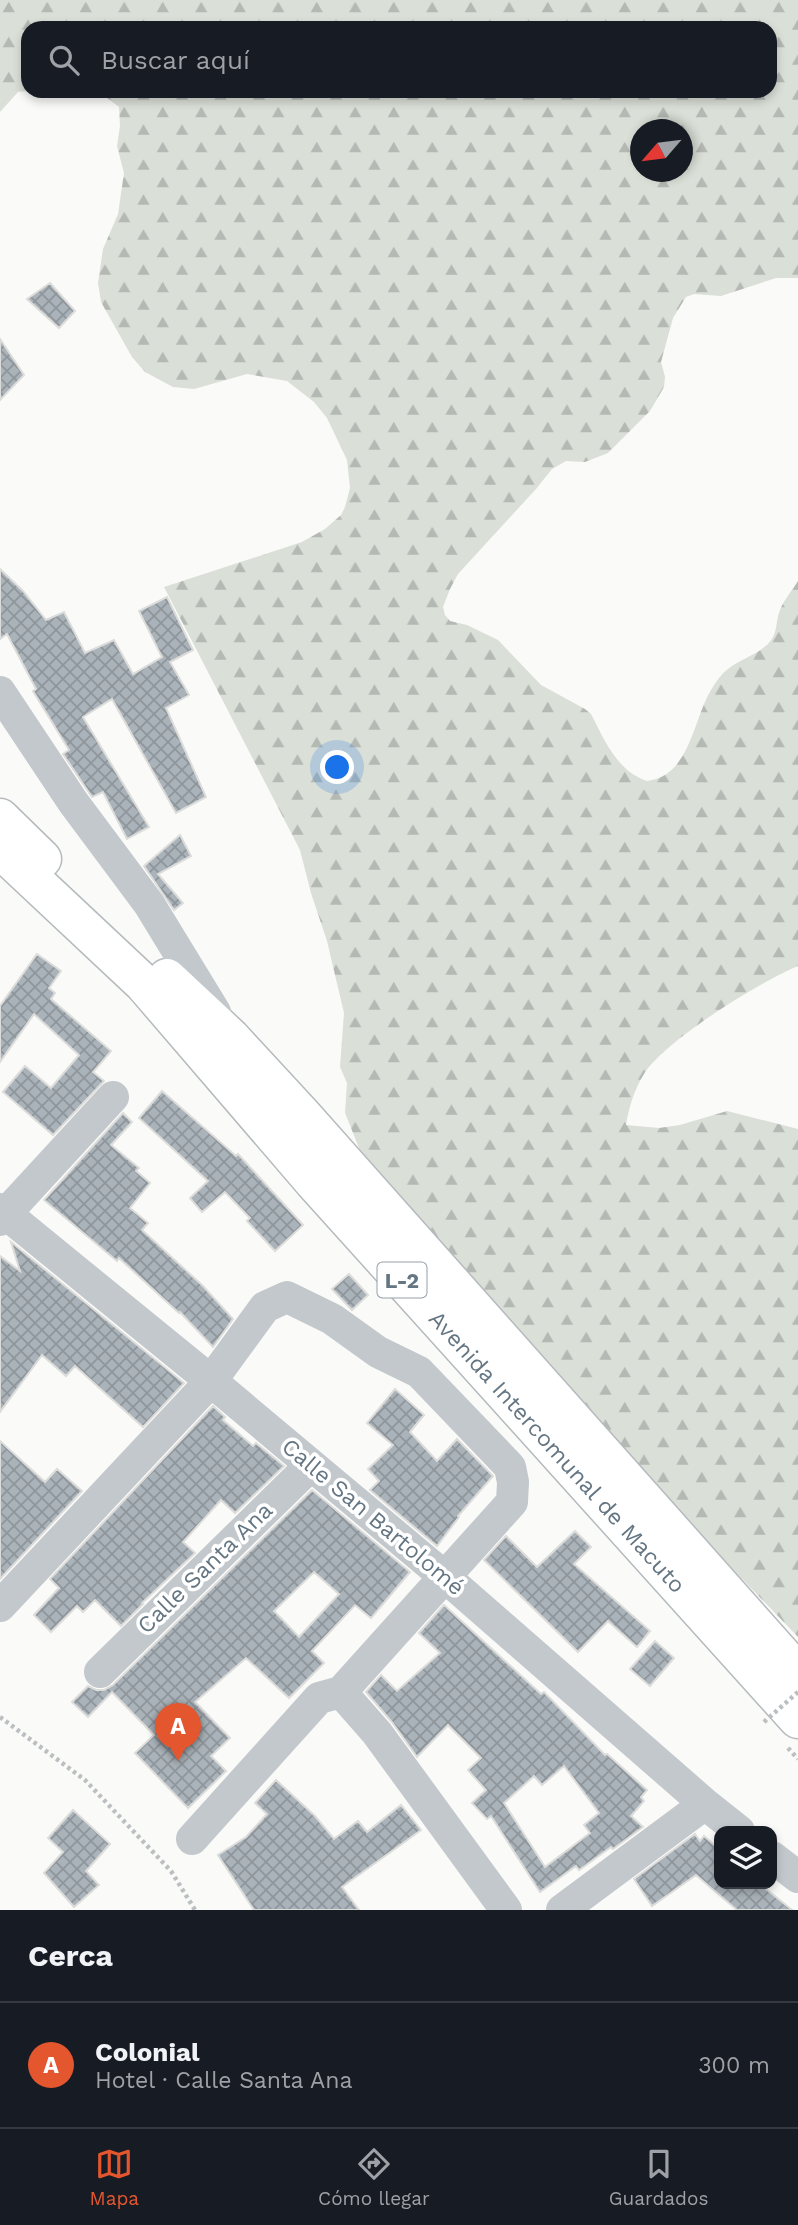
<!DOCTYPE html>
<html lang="es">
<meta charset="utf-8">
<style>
body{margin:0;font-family:"Work Sans",sans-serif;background:#20242c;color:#f1f3f6}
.controls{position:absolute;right:21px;bottom:21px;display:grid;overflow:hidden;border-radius:14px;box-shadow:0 4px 10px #0003}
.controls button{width:63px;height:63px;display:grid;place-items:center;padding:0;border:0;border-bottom:2px solid #363941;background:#171b24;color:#f1f3f6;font:35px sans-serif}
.compass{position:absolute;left:630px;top:119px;width:63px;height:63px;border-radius:50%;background:#171b24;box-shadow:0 4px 10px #0003;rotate:242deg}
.you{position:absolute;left:338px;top:768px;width:24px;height:24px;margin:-18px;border:5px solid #fff;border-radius:50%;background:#1a73e8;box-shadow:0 0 0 10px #1a73e833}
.badge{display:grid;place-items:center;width:46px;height:46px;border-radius:50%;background:#e4572e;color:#fff;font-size:23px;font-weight:700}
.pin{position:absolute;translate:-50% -58px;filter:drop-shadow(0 2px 4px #0008)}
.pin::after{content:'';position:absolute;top:37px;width:24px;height:21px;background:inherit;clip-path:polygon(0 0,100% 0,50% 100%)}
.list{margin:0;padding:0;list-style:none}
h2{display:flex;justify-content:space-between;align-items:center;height:91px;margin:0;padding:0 28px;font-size:30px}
h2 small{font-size:23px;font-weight:400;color:#9ea1a6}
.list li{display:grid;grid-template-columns:46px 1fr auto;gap:21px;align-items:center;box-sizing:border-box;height:126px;padding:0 28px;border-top:2px solid #363941}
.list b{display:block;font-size:26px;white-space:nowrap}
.list p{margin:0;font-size:23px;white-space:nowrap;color:#9ea1a6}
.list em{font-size:23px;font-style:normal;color:#9ea1a6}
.icon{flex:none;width:38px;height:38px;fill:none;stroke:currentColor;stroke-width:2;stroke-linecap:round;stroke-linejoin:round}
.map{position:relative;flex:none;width:798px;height:1910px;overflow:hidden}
.search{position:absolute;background:#171b24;box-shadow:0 4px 10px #0003;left:21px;right:21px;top:21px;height:77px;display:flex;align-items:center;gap:18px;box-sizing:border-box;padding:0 24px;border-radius:21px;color:#9ea1a6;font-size:26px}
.sheet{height:217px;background:#171b24}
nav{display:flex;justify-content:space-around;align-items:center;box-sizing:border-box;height:98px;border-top:2px solid #363941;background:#171b24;font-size:19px;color:#9ea1a6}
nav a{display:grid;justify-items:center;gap:4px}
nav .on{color:#e4572e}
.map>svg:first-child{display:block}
.forest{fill:url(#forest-firs);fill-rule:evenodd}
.building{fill:url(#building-cross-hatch);stroke:#dcdcda;stroke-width:2;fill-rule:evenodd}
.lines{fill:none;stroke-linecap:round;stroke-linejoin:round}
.major-casing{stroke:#b5babe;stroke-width:41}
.path{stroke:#bbbfc2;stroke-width:4.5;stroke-dasharray:3.5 3.5;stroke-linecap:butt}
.minor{stroke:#c3c8cc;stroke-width:32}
.major{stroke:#fff;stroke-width:38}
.path-bridge{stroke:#bbbfc2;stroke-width:4.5;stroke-dasharray:3.5 3.5;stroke-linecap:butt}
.labels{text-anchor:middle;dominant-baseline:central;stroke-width:7;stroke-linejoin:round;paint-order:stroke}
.shield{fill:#fff;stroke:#939fa8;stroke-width:2}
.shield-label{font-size:21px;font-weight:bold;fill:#657683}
.street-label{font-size:23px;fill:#657683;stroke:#fff}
</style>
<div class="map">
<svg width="798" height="1910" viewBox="0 0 798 1910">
<defs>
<pattern id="forest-firs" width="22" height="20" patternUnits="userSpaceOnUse" patternTransform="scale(1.75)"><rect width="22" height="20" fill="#dadfd7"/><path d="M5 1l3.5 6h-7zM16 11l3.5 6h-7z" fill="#b4b9b4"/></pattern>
<pattern id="building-cross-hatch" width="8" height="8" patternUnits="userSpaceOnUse" patternTransform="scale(1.75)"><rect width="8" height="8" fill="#aab3b9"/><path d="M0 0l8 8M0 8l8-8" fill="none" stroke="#8e969c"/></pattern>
</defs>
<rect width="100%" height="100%" fill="#fafaf8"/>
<path class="forest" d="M0,0H798V278H776L721,296L694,294L686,297L673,318L661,362L665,377L664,387L650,411L608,453L585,462L566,461L552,469L536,489L458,574L450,589L443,607L445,615L450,621L467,625L498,640L541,685L585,709L591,714C605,741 617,771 647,781C690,776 693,720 711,690C716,682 721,674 728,669C741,658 762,654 772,639C777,631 776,622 779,613C782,602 792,591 798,581V966C761,981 664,1041 644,1074C634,1090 629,1107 626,1125L659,1128L680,1125L727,1111L798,1129V1637L448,1273L381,1190L359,1148L345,1113L347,1083L340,1067L344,1013L327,941L311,893L300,850L164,587L302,542L325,529L341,515L345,507L350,488L347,460L327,418L314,402L287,381L247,374L194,389L173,387L145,372L132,357L101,302L98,283L103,249L118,214L124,173L117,146L120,126L119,107L98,91H770V28H28V91L18,92L0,112ZM640,130H682V172H640Z"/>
<path class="building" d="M50,283L75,311L59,328L27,299Z
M0,339L24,375L0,400Z
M0,569L23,591L46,620L64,612L85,653L114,640L133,674L162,657L139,611L167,597L193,650L170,662L189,695L166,708L206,797L176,813L112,699L83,717L149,827L127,839L103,792L92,797L63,754L69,750L33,691L36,689L7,634L0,639Z
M180,835L191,856L158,874L183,903L174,910L144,866Z
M37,954L61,971L49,988L55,993L51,999L111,1051L93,1072L104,1081L53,1135L3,1092L25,1066L51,1088L79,1055L34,1014L0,1062V1006Z
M162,1091L236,1156L238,1154L303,1225L275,1251L247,1221L250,1218L225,1192L202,1212L190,1198L208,1181L139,1118Z
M123,1113L132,1122L111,1145L139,1168L136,1171L150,1183L130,1208L148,1223L142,1230L203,1286L233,1319L213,1347L180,1312L179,1313L119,1258L117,1261L44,1200Z
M11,1242L184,1383L143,1427L75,1366L66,1376L42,1355L0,1412V1256L20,1271Z
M349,1274L368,1295L352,1310L332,1289Z
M395,1389L424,1415L410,1432L437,1461L457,1439L493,1476L458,1516L459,1517L437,1546L370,1490L379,1481L368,1469L393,1445L367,1423Z
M213,1406L225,1417L223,1420L253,1446L256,1443L284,1466L235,1513L221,1500L183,1542L195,1553L142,1603L143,1604L121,1626L95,1600L83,1612L77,1606L51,1632L34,1615L59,1588L50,1579Z
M0,1441L45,1482L57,1469L82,1491L0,1579Z
M312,1490L410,1572L371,1618L355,1605L312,1651L324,1663L289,1698L246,1658L195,1702L230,1738L211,1756L226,1771L188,1808L135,1753L154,1735L112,1692L88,1717L72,1702L88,1686L96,1690H104L113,1685ZM314,1572L339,1594L299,1637L274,1611Z
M575,1531L591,1547L574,1564L650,1631L637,1647L608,1621L578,1652L484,1560L506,1536L537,1567Z
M444,1605L541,1694L544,1692L605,1755L607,1754L647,1790L641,1797L644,1801L631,1816L643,1827L613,1849L611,1847L579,1870L576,1866L540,1892L491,1816L487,1819L472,1803L486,1790L468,1770L481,1758L448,1725L417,1757L392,1722L366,1692L381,1675L397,1691L440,1653L419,1633ZM564,1766L599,1813L584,1825L590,1833L545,1867L504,1803L534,1776L542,1785Z
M655,1641L674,1658L650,1686L630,1669Z
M276,1780L315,1816L334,1839L358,1821L367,1832L401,1805L421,1830L342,1887L359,1910H254L218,1855L246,1837L267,1814L255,1803Z
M73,1810L110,1844L86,1871L99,1885L74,1907L44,1873L63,1852L48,1838Z
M695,1834L700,1841L704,1836L719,1849V1884H760L792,1910H737L696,1875L652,1906L634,1879Z"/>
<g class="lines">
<defs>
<path id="major" d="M0,818L42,859
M0,849L144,984L314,1182L798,1719
M167,978L230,1037L302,1115L798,1673"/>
</defs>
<use href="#major" class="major-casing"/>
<path class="path" d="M0,1717L85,1780L171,1871L195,1910
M788,1748L798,1759"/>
<path class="minor" d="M0,692L73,802L149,904L215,1012
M0,1209L211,1381L445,1577L705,1804L739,1831
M0,1220L113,1097
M0,1606L211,1381L265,1307L287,1297L332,1319L378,1352L419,1372L510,1467L513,1482L512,1502L341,1692
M100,1672L311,1465
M341,1692L377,1733L506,1910
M192,1839L319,1698L341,1692
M772,1857L798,1877
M562,1910L705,1804"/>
<use href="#major" class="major"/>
<path class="path-bridge" d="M764,1722L798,1692"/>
</g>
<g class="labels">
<rect class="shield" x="377.5" y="1262.5" width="49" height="35" rx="5"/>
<g class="shield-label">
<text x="402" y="1280">L-2</text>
</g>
<g class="street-label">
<text transform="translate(557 1452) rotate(48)">Avenida Intercomunal de Macuto</text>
<text transform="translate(373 1517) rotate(40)">Calle San Bartolomé</text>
<text transform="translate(205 1568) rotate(-44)">Calle Santa Ana</text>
</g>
</g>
</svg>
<div class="controls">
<button><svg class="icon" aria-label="layers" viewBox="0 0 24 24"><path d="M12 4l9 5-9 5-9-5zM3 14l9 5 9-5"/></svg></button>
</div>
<svg class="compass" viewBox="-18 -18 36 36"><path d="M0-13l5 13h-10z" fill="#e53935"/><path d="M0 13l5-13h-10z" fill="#9ea1a6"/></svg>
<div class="you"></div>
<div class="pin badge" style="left:178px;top:1761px">A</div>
<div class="search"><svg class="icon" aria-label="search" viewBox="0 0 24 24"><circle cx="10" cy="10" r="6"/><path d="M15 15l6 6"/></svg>Buscar aquí</div>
</div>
<section class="sheet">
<h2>Cerca<small></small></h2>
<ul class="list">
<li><span class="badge">A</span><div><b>Colonial</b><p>Hotel · Calle Santa Ana</p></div><em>300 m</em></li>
</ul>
</section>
<nav>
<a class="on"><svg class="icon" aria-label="map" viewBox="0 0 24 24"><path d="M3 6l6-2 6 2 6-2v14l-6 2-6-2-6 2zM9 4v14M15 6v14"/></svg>Mapa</a>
<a><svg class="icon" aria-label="directions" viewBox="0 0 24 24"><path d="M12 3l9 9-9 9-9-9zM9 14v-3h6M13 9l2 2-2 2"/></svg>Cómo llegar</a>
<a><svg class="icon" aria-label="saved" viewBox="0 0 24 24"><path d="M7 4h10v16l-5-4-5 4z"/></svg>Guardados</a>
</nav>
